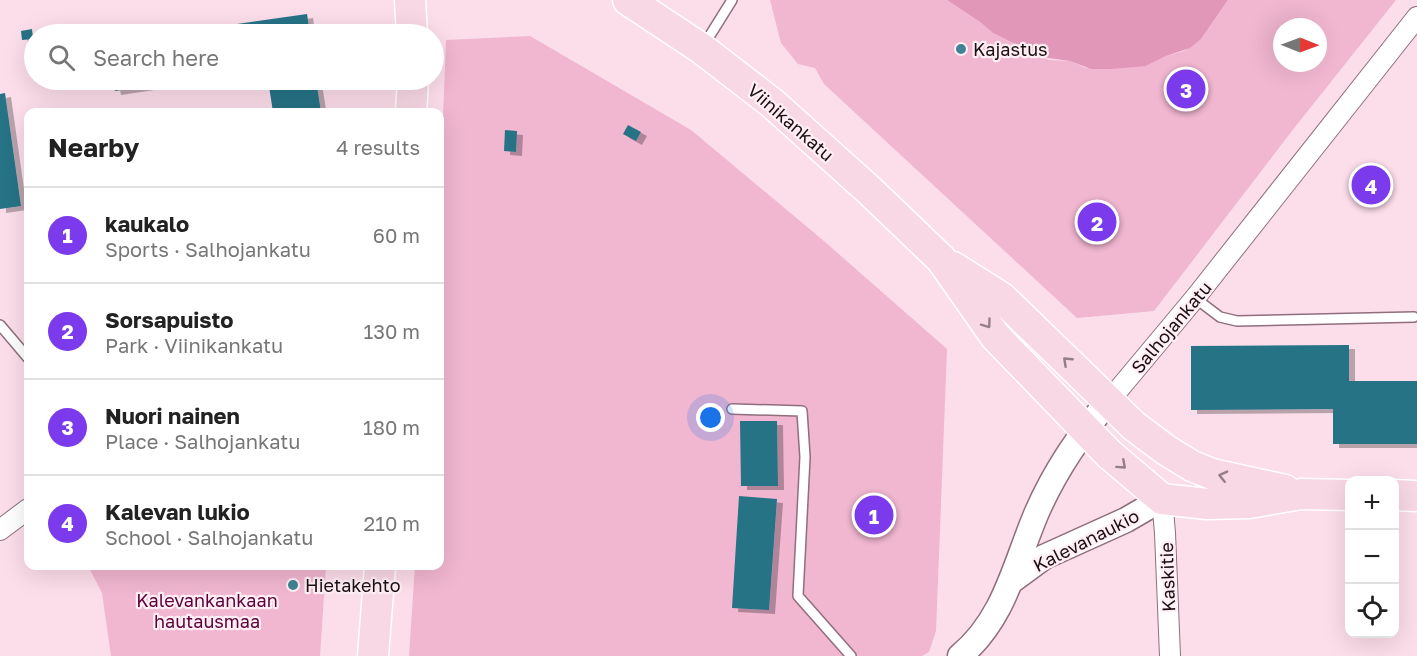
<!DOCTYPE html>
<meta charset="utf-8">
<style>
body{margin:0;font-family:"Golos Text",sans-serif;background:#f2f2f2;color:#222}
.controls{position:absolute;right:18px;bottom:18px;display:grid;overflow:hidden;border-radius:12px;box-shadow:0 6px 24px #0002}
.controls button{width:54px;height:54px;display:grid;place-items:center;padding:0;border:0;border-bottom:2px solid #e0e0e0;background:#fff;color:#222;font:30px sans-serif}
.compass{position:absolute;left:1273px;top:18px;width:54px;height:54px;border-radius:50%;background:#fff;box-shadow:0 6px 24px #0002;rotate:91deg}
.you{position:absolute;left:711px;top:418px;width:21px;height:21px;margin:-15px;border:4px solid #fff;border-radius:50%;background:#1a73e8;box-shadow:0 0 0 9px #1a73e833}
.badge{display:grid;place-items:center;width:39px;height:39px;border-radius:50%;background:#7c3aed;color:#fff;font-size:20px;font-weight:700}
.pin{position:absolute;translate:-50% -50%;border:3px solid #fff;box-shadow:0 2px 6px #0006}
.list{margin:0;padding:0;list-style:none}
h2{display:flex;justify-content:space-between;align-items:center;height:78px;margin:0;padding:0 24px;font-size:26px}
h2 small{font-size:20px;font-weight:400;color:#767676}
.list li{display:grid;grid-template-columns:39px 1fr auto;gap:18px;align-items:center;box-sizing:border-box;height:96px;padding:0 24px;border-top:2px solid #e0e0e0}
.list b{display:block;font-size:22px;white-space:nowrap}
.list p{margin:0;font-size:20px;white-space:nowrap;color:#767676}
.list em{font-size:20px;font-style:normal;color:#767676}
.icon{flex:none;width:33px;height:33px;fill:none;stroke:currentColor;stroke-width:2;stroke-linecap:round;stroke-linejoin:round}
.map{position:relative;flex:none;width:1417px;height:656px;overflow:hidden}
.search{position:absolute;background:#fff;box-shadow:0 6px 24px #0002;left:24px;top:24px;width:420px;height:66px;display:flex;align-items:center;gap:15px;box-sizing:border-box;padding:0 21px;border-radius:33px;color:#767676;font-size:22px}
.panel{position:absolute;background:#fff;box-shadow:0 6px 24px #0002;left:24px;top:108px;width:420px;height:462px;border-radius:12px}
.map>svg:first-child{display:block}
.green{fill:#f1b6d0;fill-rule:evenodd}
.water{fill:#e197b8}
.building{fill:#277386;filter:url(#shadow)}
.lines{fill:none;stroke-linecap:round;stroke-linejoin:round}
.service-casing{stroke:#906e7d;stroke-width:12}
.minor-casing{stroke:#906e7d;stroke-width:22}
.tertiary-casing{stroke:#906e7d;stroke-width:27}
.primary-casing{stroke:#fff;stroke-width:33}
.service{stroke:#fff;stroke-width:9}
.minor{stroke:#fff;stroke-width:20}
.tertiary{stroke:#fff;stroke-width:24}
.primary{stroke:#f8d8e5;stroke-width:30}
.oneway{stroke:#957e87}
.poi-dot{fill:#418394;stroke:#ffeff5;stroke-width:2}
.labels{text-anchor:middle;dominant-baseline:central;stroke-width:4.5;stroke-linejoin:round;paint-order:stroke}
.poi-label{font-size:18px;fill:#1b0f14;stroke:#ffeff5;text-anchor:start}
.street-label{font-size:18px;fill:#1b0f14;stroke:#ffeff5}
.park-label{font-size:18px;fill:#5c0239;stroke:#ffeff5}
</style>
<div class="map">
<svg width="1417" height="656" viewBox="0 0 1417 656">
<defs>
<filter id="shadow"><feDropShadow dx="6" dy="4" stdDeviation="0" flood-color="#0004"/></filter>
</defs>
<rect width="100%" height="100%" fill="#fcddea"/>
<path class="green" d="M770,0H947L980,22L993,33L1025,49L1049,60L1070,61L1086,68L1146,66L1166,56L1184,51L1201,39L1228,0H1396L1295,127L1154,311L1077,318L824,84L815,68L798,64L781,43ZM1282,27H1318V63H1282Z
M530,36L691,130L825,242L947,349L936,631L929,652L922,656H409L415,566H440V194L446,40Z
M88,566H326L320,656H111L102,593Z"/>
<path class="water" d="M947,0H1228L1201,39L1190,48L1166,56L1146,66L1111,69H1091L1070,61L1041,57L993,33L980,22Z"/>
<path class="building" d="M307,14L310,34H217L216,27Z
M32,29L33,39L22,40L21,31Z
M113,80H181V81L115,91Z
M268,80H316L321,112H273Z
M5,93L21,206L0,209V94Z
M628,125L641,132L636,141L623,134Z
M505,130L517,131L516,152L504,151Z
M1349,345V381H1417V444H1333V409L1191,410V346Z
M740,421H777L778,486H741Z
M739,496L777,499L769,610L732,608Z"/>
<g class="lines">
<defs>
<path id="service" d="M704,45L732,0
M1195,298L1220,317L1237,321L1414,317
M0,325L28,358
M732,409L802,411L805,457L798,596L851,656"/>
<path id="minor" d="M1109,401L1195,298L1417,17
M1162,499L1165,533L1170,656
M0,530L28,509"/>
<path id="tertiary" d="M1010,582L1044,557L1126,520L1162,499
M960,656C1005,619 1015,563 1037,512C1055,471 1079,435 1109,401"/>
<path id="primary" d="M410,0L412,34
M628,0L702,49L772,103L869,190L941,259L995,336L1109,454L1162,499L1207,504L1249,503L1301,494L1350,495
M411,112L413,80
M953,267L1002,298L1134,426L1166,450L1192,466L1212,474L1285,490
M1394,495L1417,496
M373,656L380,566"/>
</defs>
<use href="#service" class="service-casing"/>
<use href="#minor" class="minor-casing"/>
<use href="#tertiary" class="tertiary-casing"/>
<use href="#primary" class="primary-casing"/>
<use href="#service" class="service"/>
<use href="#minor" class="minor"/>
<use href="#tertiary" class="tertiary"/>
<use href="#primary" class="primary"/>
</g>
<defs><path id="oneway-chevron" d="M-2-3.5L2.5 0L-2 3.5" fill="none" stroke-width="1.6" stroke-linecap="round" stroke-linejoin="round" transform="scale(1.5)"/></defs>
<g class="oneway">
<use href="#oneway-chevron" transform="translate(987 324) rotate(54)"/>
<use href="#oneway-chevron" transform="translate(1067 361) rotate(-137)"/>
<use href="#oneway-chevron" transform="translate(1122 465) rotate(42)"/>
<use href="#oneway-chevron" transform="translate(1223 476) rotate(-167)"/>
</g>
<g class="poi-dot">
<circle cx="961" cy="49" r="6"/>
<circle cx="293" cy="585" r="6"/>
</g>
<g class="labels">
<g class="poi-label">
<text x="973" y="49">Kajastus</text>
<text x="305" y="585">Hietakehto</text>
</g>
<g class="street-label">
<text transform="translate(791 122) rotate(41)">Viinikankatu</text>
<text transform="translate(1171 327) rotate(-50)">Salhojankatu</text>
<text transform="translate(1086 540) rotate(-27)">Kalevanaukio</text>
<text transform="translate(1167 577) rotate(-92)">Kaskitie</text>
</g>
<g class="park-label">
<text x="207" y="600">Kalevankankaan<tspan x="207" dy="21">hautausmaa</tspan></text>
</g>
</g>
</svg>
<div class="controls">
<button>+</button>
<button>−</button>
<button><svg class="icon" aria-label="locate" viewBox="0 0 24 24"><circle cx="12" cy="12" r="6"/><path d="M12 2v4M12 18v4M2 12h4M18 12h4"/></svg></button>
</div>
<svg class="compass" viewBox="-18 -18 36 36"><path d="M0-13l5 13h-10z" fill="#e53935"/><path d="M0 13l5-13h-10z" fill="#767676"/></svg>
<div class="you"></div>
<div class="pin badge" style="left:874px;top:515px">1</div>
<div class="pin badge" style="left:1097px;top:222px">2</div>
<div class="pin badge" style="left:1186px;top:89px">3</div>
<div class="pin badge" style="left:1371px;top:185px">4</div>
<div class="search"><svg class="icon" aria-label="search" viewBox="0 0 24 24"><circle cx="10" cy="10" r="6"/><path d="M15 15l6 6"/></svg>Search here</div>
<section class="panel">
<h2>Nearby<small>4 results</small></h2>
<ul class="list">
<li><span class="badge">1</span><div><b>kaukalo</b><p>Sports · Salhojankatu</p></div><em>60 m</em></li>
<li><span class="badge">2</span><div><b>Sorsapuisto</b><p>Park · Viinikankatu</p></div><em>130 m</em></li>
<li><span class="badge">3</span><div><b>Nuori nainen</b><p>Place · Salhojankatu</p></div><em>180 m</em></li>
<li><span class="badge">4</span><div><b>Kalevan lukio</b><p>School · Salhojankatu</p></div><em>210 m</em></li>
</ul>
</section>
</div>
